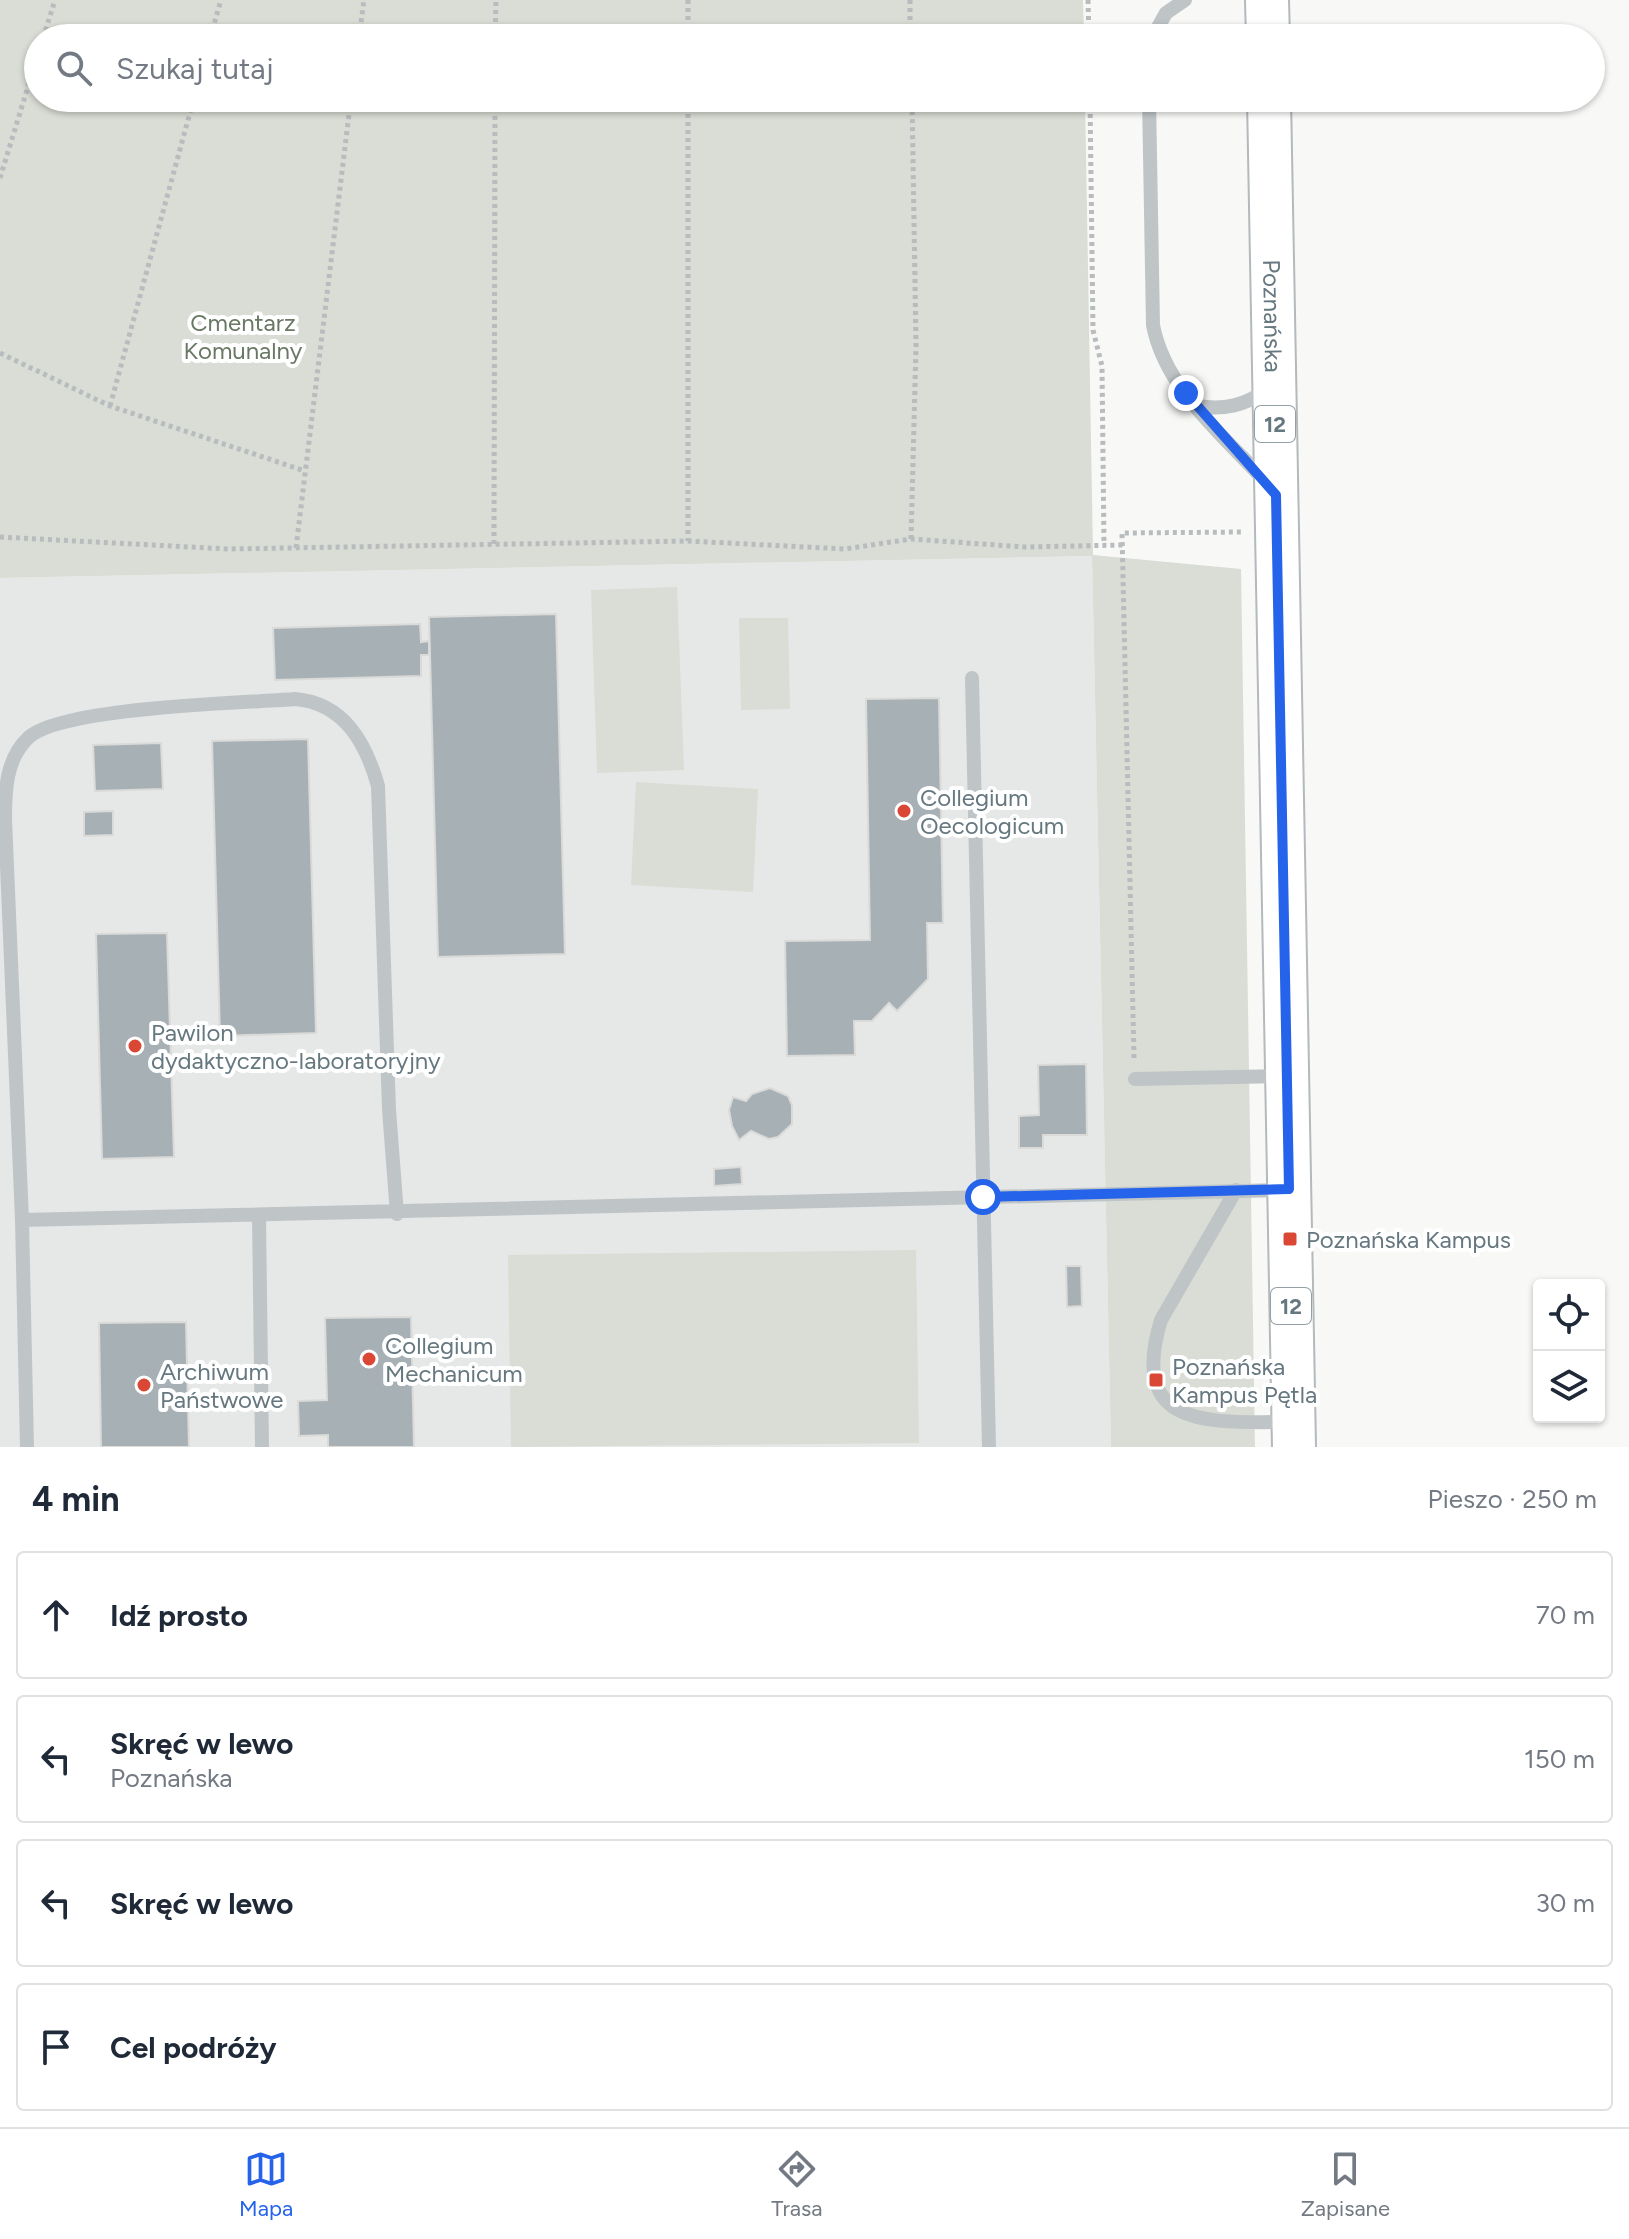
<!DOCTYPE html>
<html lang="pl">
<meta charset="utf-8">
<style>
body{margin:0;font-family:Figtree,sans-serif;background:#f6f6f7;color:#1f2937}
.controls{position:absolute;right:24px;bottom:24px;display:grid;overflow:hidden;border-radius:8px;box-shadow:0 2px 6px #0004}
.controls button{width:72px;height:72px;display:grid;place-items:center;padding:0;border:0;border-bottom:2px solid #e0e1e3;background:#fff;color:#1f2937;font:40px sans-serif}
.stop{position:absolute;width:24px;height:24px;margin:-18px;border:6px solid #2563eb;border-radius:50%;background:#fff}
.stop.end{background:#2563eb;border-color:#fff;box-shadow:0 2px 8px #0008}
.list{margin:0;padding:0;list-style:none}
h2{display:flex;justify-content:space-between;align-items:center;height:104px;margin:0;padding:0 32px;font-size:34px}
h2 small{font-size:26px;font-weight:400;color:#747a83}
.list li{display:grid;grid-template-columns:52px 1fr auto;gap:24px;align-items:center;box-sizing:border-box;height:128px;margin:0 16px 16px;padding:0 16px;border:2px solid #e0e1e3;border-radius:8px}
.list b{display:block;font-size:30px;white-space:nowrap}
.list p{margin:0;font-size:26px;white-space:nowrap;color:#747a83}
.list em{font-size:26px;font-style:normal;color:#747a83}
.icon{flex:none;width:44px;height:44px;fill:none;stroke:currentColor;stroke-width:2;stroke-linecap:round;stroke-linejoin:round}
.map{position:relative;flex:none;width:1629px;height:1447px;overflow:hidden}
.search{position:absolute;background:#fff;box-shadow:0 2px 6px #0004;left:24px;right:24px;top:24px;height:88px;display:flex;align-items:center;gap:20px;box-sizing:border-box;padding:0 28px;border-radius:44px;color:#747a83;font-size:30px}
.sheet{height:680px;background:#fff}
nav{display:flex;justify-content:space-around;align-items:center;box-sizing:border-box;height:112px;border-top:2px solid #e0e1e3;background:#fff;font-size:22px;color:#747a83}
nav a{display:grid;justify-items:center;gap:4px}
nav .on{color:#2563eb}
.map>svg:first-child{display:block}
.built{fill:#e6e8e7}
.green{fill:#d9ddd5}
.building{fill:#a7b1b5;stroke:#dadad8;stroke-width:2}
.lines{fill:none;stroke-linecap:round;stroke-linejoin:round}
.primary-casing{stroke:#b3b9bc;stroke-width:46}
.path{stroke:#b8bcbe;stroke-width:5;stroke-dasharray:4 4;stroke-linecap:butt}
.lane{stroke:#bfc5c7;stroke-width:14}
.primary{stroke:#fff;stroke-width:42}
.route{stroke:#2563eb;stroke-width:10}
.poi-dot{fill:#da4835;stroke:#fff;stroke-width:3}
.labels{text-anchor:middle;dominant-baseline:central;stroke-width:8;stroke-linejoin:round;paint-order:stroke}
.shield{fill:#fff;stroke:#93a0a5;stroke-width:2}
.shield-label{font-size:22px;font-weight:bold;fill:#65777f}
.street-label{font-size:24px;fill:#65777f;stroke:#fff}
.park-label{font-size:24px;fill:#697864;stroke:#fff}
.poi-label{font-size:24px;fill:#65777f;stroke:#fff;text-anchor:start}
</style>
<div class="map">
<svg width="1629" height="1447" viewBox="0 0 1629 1447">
<rect width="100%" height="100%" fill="#f8f8f6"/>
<path class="built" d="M1092,556L1111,1447H0V578Z"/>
<path class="green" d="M0,0H1083L1084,38H38V98H1085L1093,555L1241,569L1255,1447H1111L1092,556L0,578Z
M677,587L684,770L597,773L591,590Z
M739,618H788L790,709L741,710Z
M636,782L758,789L753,892L631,885Z
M916,1250L919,1443L511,1447L508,1255Z"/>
<path class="building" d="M556,614L565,954L438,957L429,617Z
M420,624L421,642L429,641V655H421V676L275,680L273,628Z
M939,698L943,923H927L928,979L897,1011L889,1003L872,1021H854L855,1055L787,1056L785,941L870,940L866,699Z
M308,739L316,1033L220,1036L212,741Z
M161,743L163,789L95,791L93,745Z
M113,811V835L84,836V812Z
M167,933L174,1157L102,1159L96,934Z
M1086,1064L1087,1135H1043V1148H1019V1116L1039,1115L1038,1065Z
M770,1088L788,1096L792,1105V1124L778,1137L769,1139L751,1131L739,1140L732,1126L729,1110L733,1097L746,1101L752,1094Z
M741,1167L742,1184L714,1186V1169Z
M1066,1266H1081L1082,1306L1067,1307Z
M411,1317L414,1447H328V1435L299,1436L298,1401L327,1400L325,1318Z
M186,1322L189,1447H101L99,1323Z"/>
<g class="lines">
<defs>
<g id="primary">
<path d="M1267,0L1268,38"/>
<path id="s1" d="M1269,98L1294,1447"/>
</g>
</defs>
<use href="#primary" class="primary-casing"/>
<path class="path" d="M688,0V38
M910,0V38
M1088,0L1089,38
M43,38L55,0
M210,38L221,0
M359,38L364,0
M495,38L496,0
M688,98V541
M1090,98L1093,330L1102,366L1104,545
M0,178L38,54
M0,353L110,406L305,471
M110,406L194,98
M0,537L228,549L688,541L845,549L911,539L1025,547L1123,545
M911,539L916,346L912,98
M494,544L495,98
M296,548L351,98
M1134,1058L1122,533L1244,532"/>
<path class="lane" d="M1152,38L1166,13L1185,0
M1149,98L1153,325C1165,389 1224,436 1266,482
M1197,406C1224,410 1245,406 1268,389
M972,678L989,1447
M1135,1079L1283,1076
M1236,1190L1161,1320C1127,1431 1212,1422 1290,1422
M259,1217L262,1447
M22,1220L5,819C5,790 6,759 28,738C60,707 243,703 295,699C344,703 366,743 378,786L389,1110L397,1214
M27,1447L22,1220L1285,1190"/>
<use href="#primary" class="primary"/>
</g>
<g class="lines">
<path class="route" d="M983,1197L1289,1189L1276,495L1186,393"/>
</g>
<g class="poi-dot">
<circle cx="904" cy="811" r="8"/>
<circle cx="135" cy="1046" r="8"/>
<rect x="1282" y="1231" width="16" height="16" rx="4"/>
<circle cx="369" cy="1359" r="8"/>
<rect x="1148" y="1372" width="16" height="16" rx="4"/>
<circle cx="144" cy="1385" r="8"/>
</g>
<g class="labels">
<g class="shield">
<rect x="1255" y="406" width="40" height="36" rx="6"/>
<rect x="1271" y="1288" width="40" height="36" rx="6"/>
</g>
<g class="shield-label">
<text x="1275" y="424">12</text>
<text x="1291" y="1306">12</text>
</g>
<g class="street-label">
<text stroke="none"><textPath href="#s1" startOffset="218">Poznańska</textPath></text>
</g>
<g class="park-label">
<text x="243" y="322">Cmentarz<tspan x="243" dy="28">Komunalny</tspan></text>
</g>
<g class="poi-label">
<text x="920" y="797">Collegium<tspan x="920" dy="28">Oecologicum</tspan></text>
<text x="151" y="1032">Pawilon<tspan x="151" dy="28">dydaktyczno-laboratoryjny</tspan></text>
<text x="1306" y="1239">Poznańska Kampus</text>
<text x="385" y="1345">Collegium<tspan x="385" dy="28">Mechanicum</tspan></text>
<text x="1172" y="1366">Poznańska<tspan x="1172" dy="28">Kampus Pętla</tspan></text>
<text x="160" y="1371">Archiwum<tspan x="160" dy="28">Państwowe</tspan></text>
</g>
</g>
</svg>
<div class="controls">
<button><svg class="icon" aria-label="locate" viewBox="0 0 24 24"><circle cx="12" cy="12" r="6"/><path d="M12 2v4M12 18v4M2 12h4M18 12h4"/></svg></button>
<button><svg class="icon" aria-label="layers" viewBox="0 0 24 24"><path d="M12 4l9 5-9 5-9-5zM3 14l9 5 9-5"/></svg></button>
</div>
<div class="stop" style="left:983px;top:1197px"></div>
<div class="stop end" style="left:1186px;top:393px"></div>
<div class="search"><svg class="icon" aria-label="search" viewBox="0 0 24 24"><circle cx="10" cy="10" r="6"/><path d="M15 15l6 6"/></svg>Szukaj tutaj</div>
</div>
<section class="sheet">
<h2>4 min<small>Pieszo · 250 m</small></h2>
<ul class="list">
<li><svg class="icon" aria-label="ahead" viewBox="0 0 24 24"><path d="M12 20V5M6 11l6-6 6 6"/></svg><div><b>Idź prosto</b></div><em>70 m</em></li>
<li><svg class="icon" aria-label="left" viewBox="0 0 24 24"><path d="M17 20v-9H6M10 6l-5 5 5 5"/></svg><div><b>Skręć w lewo</b><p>Poznańska</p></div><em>150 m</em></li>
<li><svg class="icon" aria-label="left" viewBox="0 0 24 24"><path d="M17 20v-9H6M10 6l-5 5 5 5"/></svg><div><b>Skręć w lewo</b></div><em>30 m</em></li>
<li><svg class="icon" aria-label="arrive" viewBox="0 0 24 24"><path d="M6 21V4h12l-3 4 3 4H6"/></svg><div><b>Cel podróży</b></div></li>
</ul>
</section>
<nav>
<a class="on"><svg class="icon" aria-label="map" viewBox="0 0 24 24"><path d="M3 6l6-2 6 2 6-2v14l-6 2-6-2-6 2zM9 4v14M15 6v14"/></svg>Mapa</a>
<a><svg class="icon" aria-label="directions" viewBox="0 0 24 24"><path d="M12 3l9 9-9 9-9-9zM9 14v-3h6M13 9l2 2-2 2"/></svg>Trasa</a>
<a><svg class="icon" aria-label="saved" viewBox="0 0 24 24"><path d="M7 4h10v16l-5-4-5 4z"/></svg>Zapisane</a>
</nav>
